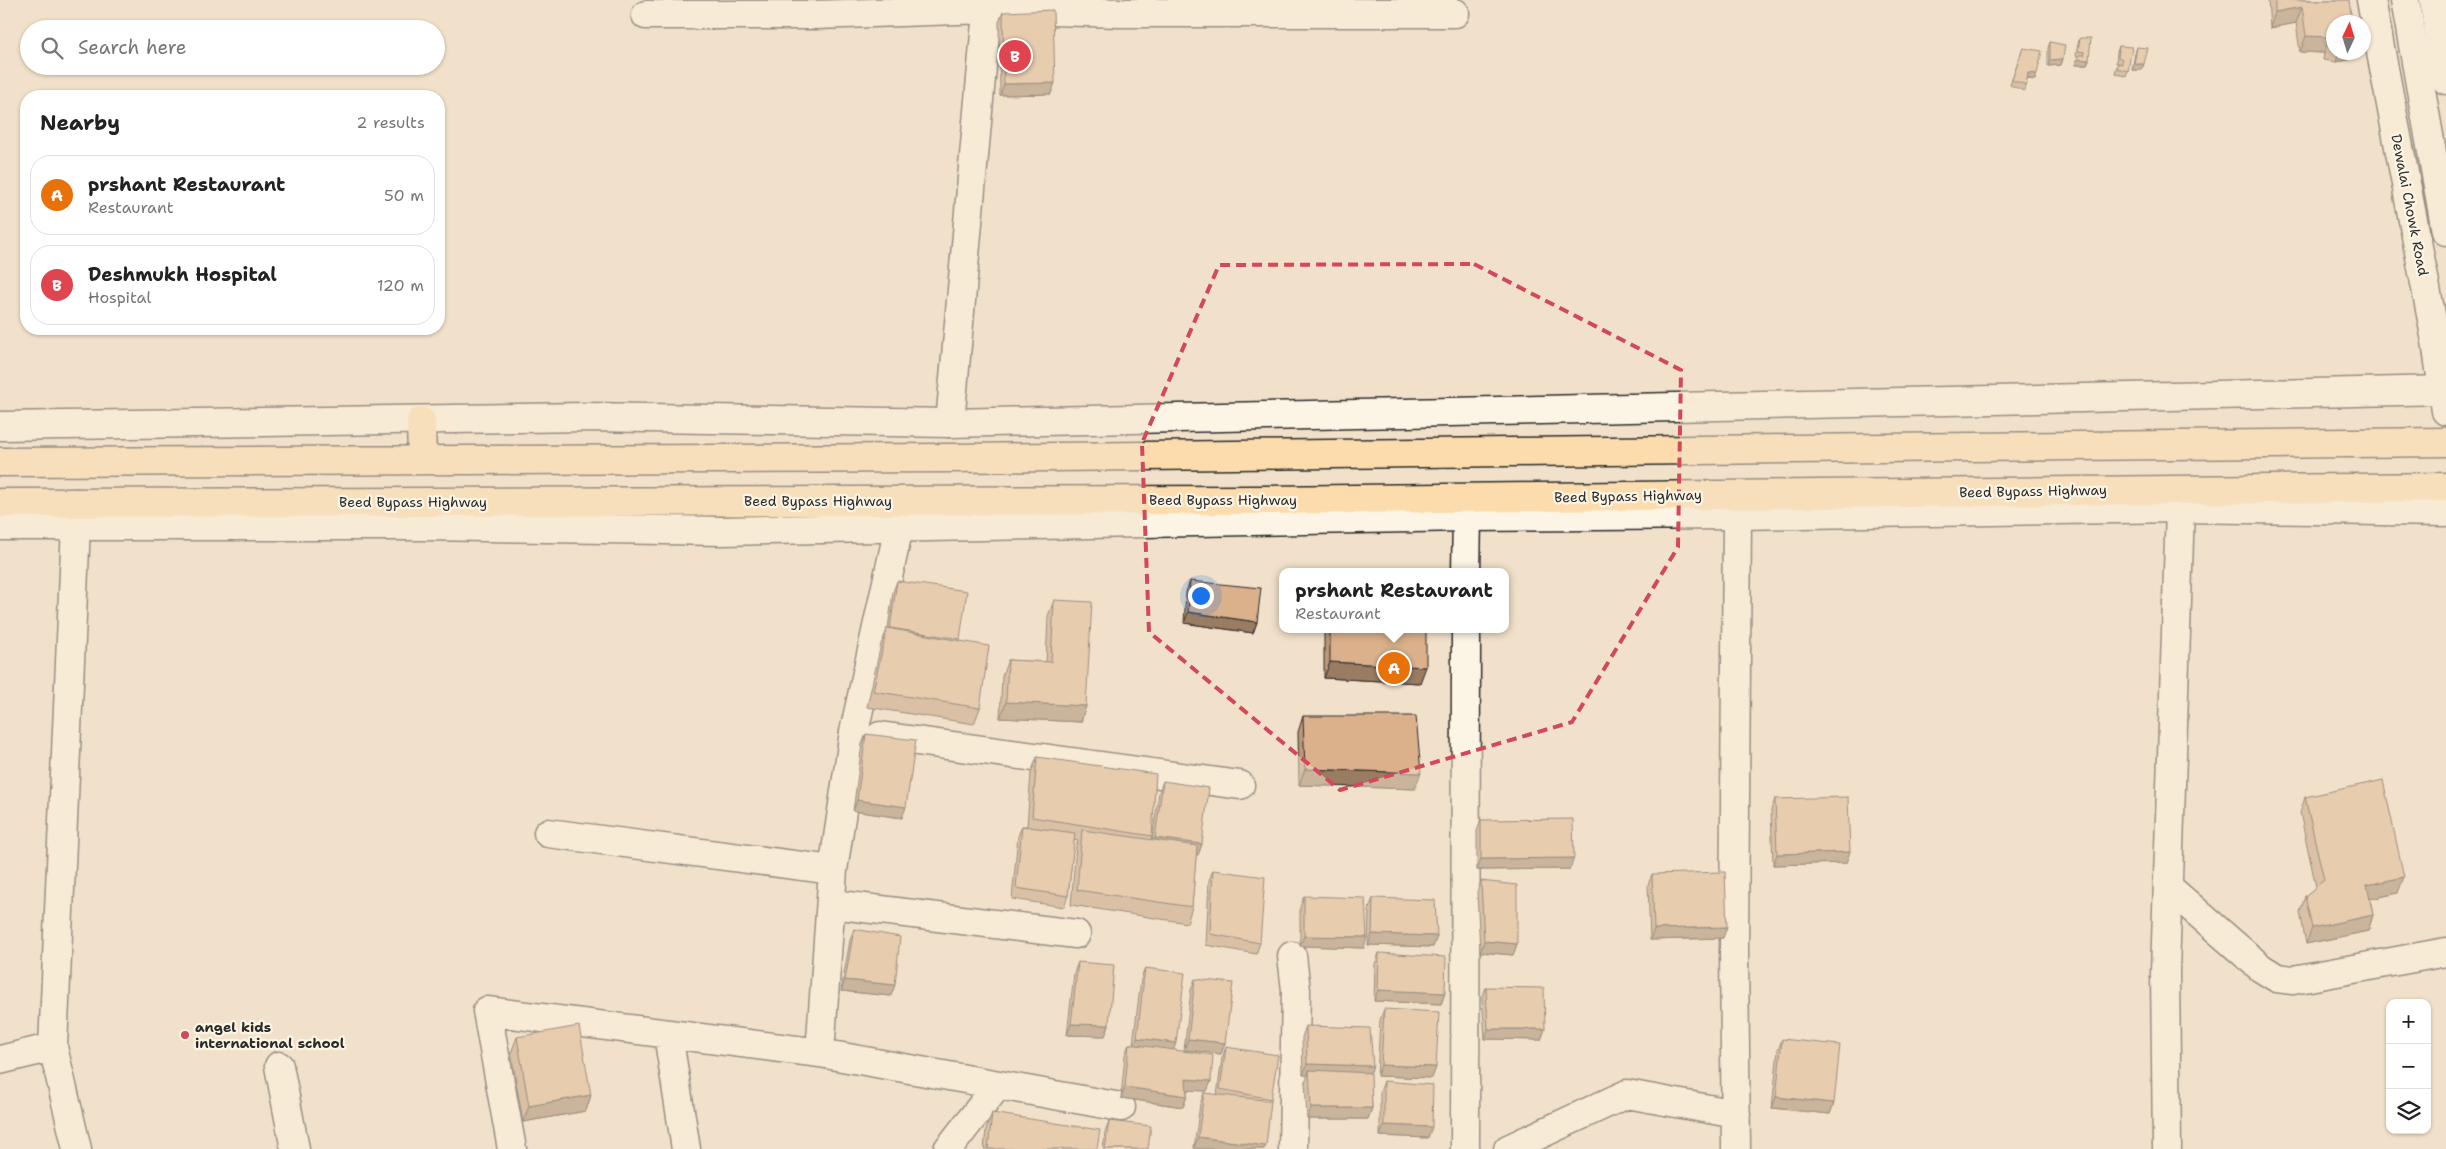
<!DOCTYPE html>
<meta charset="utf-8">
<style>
body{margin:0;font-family:"Shantell Sans",sans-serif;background:#f2f2f2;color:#222}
.controls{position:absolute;right:15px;bottom:15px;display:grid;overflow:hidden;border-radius:10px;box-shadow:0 1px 4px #0004}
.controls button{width:45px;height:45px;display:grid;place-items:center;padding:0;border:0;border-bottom:1px solid #e0e0e0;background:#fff;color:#222;font:25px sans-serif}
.compass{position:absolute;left:2326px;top:15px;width:45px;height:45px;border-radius:50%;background:#fff;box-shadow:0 1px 4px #0004;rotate:4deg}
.you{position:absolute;left:1200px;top:595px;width:18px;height:18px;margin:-12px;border:4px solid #fff;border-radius:50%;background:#1a73e8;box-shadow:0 0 0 8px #1a73e833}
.badge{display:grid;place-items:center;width:32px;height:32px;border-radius:50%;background:#d1495b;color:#fff;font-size:16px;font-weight:700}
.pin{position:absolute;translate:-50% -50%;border:2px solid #fff;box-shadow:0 1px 5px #0006}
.popup{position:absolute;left:1279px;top:568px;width:230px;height:65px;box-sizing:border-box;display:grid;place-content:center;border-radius:10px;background:#fff;filter:drop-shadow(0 1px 4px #0005);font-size:16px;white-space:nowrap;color:#767676}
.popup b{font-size:19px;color:#222}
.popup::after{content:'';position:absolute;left:50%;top:100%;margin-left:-10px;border:10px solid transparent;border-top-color:#fff}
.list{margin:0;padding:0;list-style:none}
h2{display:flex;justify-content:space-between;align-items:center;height:65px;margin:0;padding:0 20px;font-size:21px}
h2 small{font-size:16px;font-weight:400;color:#767676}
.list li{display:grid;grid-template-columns:32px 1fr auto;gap:15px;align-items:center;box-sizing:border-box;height:80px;margin:0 10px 10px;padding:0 10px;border:1px solid #e0e0e0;border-radius:20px}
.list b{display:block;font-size:19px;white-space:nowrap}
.list p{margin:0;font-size:16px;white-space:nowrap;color:#767676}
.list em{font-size:16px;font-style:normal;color:#767676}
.icon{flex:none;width:28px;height:28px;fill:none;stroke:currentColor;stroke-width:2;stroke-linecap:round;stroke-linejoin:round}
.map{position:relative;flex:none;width:2446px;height:1149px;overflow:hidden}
.search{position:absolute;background:#fff;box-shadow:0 1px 4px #0004;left:20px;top:20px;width:425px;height:55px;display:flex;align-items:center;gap:12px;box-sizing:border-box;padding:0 18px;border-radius:28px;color:#767676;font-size:19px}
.panel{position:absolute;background:#fff;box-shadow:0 1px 4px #0004;left:20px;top:90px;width:425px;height:245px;border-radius:20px}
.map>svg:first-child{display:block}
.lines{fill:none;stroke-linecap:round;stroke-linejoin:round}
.street-casing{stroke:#2b2b2b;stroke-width:31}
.secondary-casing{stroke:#2b2b2b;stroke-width:31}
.highway-casing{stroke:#2b2b2b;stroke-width:31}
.street{stroke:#fcf5e5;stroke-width:28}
.secondary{stroke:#fcf5e5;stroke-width:28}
.highway{stroke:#fcdcac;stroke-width:28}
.wall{fill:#bc9878;stroke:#2b2b2b}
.shaded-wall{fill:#997c62;stroke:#2b2b2b}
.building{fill:#dbb18c;stroke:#2b2b2b}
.marked{fill:none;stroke:#d1495b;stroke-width:4;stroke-dasharray:10 6;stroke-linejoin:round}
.poi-dot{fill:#d1495b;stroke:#fcf5e5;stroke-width:2}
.labels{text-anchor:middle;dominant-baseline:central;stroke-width:4.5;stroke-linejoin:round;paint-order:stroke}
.street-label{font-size:14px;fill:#2b2b2b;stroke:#fcf5e5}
.poi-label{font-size:14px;font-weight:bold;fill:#2b2b2b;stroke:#fcf5e5;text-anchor:start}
</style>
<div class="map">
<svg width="2446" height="1149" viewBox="0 0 2446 1149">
<rect width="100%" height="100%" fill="#f2e1ca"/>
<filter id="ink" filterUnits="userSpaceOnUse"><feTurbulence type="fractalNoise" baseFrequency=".02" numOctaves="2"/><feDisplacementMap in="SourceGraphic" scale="10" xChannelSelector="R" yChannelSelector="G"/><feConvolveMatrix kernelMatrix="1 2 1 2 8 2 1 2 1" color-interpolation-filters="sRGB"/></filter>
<g filter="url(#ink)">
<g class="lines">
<defs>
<path id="street" d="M2434,0L2446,80
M646,15H815L987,9L1120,13H1455
M950,423L988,0
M1466,572L1467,517
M880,736L1240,785
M548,833L833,870
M2168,887L2261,968L2277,978L2293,980L2446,952
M832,904L1076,934
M1292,956L1296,990L1293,1149
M668,1034L686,1149
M820,1053L1121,1107
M0,1060L53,1047
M279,1066L295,1149
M77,1149L53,1047L77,503
M512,1149L487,1011L820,1053L833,870L854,732L899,527
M948,1149L998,1085
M1465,1149L1466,629
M1508,1149L1627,1094L1736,1114
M1736,1149L1734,951L1737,515
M2167,1149L2165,972L2180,508"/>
<path id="secondary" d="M2371,0L2436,341L2446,411
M2405,0L2446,231
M0,426L586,417L950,423L2446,390
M0,526H423L722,531L1467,517L1737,515L2180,508L2446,512"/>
<path id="highway" d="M421,421L422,460
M0,462L952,458L2446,442
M0,503L1262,500L2446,487"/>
</defs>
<use href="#street" class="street-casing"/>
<use href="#secondary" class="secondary-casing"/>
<use href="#highway" class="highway-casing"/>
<use href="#street" class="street"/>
<use href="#secondary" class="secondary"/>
<use href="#highway" class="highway"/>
</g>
<path class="wall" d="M2268,0H2349L2334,22V52H2352L2349,60L2336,62L2323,60L2324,53L2300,52L2296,23L2270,28Z
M1003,12L1051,94L1000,95L999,22Z
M2080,38L2089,60L2087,65H2075L2078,57L2076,56L2078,43Z
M2050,42L2063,59L2061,65L2048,66V48Z
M2119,46L2128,71L2126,76L2115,74L2116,69L2118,63H2116L2117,52Z
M2137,47L2142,70H2132L2135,53Z
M2023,48L2035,80L2027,79L2024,91L2010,85Z
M897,581L960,639V641L980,708L974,724L867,707L881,644L888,628L893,592Z
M1190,581L1257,622L1253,633L1184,623L1186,592Z
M1054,600L1086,706L1081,722L1000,718L1002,676L1008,660L1046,662L1048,616Z
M1324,629H1426L1420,683L1324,678Z
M1303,716L1415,789L1299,785L1298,732Z
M866,734L902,818L853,811L862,744Z
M1037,757L1152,836L1151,840H1152L1159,792L1163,781L1202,844L1198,855L1196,854L1192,907L1187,923L1071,905L1076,846L1078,841L1074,840L1068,896L1064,907L1012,899L1018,836L1022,826H1027L1031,773Z
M2305,797L2398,893L2370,899L2373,915L2368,931L2306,944L2300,912L2305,896L2316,887L2300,813Z
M1775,799L1846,863L1773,865L1771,810Z
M1481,820L1570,869L1477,870V831Z
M1213,870L1260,943L1256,954L1206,945L1209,880Z
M1652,874L1723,938L1650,940L1648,885Z
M1481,881L1517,944L1513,955L1480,952L1477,892Z
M1304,896L1364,948L1300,946V907Z
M1373,898L1437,936L1433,947L1368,945L1369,909Z
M854,929L891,996L841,991L850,940Z
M1379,953L1445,993L1441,1004L1374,1001L1375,964Z
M1078,962L1109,1025L1105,1036L1067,1035L1074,973Z
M1145,968L1174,1050L1211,1081L1207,1091L1187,1090V1096L1183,1107L1121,1098L1125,1055L1129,1044H1133L1141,979Z
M1195,979L1225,1043L1221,1054L1184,1050L1191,990Z
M1486,987L1545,1029L1541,1040L1485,1039L1482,997Z
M1384,1009L1436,1067L1432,1078L1377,1076L1380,1020Z
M1306,1026L1370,1073L1372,1108L1368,1119H1307L1305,1081L1308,1075H1303L1302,1037Z
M517,1037L591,1095L586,1111L523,1122L511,1053Z
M1782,1039L1834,1103L1830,1114L1772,1108L1778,1050Z
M1226,1047L1271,1099L1264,1149H1201L1194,1148L1200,1104L1204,1093L1217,1095L1222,1058Z
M1384,1081L1428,1138L1380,1136V1092Z
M992,1113L1097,1149H984L986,1129Z
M1109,1121L1148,1149H1103L1105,1132Z"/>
<path class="shaded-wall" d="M2302,7L2296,23L2270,28L2275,12Z
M2306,36L2330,37L2324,53L2300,52Z
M2339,52H2352L2349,60L2336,62Z
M2063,59L2061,65L2048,66L2050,60Z
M2077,59L2089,60L2087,65H2075Z
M2134,64H2144L2142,70H2132Z
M2028,73L2037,74L2035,80L2026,78Z
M1055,83L1051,94L1000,95L1004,84Z
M1188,612L1257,622L1253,633L1184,623Z
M1330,662L1426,667L1420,683L1324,678Z
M1006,702L1086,706L1081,722L1000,718Z
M1305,769L1421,773L1415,789L1299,785Z
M857,800L906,807L902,818L853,811Z
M1155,838L1202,844L1198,855L1151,849Z
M1850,852L1846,863L1773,865L1777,854Z
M1574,858L1570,869L1477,870L1481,859Z
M2404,877L2398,893L2361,901L2367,885Z
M2373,915L2368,931L2306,944L2312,928Z
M1727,927L1723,938L1650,940L1654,929Z
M1372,934L1437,936L1433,947L1368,945Z
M1304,936L1367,937L1364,948L1300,946Z
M1484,941L1517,944L1513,955L1480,952Z
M845,980L895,985L891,996L841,991Z
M1378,990L1445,993L1441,1004L1374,1001Z
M1071,1024L1109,1025L1105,1036L1067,1035Z
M1488,1029H1545L1541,1040L1485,1039Z
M1137,1038L1176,1043L1172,1054L1133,1049Z
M1188,1039L1225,1043L1221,1054L1184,1050Z
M1307,1064L1373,1066L1369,1077L1309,1070L1308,1075H1303Z
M1381,1065L1436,1067L1432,1078L1377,1076Z
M1186,1079L1211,1081L1207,1091L1182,1090Z
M1125,1087L1187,1096L1183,1107L1121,1098Z
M591,1095L586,1111L523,1122L529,1106Z
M1776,1097L1834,1103L1830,1114L1772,1108Z
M1311,1108H1372L1368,1119H1307Z
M1384,1125L1432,1127L1428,1138L1380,1136Z
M1198,1137L1266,1146L1264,1149H1201L1194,1148Z"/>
<path class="building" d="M2275,0H2349L2352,22H2334V45L2329,44L2330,37L2306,36L2302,7L2275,12Z
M1053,10L1055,83L1004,84L1003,12Z
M2080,38H2091L2089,60L2077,59L2079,55H2085L2084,52L2078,51Z
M2050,42L2065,45L2063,59L2050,60Z
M2119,46L2132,47L2128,71L2117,68L2118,63L2122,64V59L2118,57Z
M2137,47L2148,48L2144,64H2134Z
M2023,48L2042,51L2037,74L2028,73L2026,85L2012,80Z
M897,581L967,591L960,639L890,628Z
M1190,581L1261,588L1257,622L1188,612Z
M1054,600L1092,602L1086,706L1006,702L1008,660L1051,662Z
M887,628L989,646L980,708L873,691Z
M1330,629H1426V667L1330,662Z
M1303,716H1416L1421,773L1305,769Z
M866,734L916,740L906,807L857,800Z
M1037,757L1156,774L1152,836L1032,817Z
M2383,780L2404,877L2367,885L2373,915L2312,928L2305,896L2324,880L2305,797Z
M1163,781L1209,788L1202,844L1155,838Z
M1848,797L1850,852L1777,854L1775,799Z
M1573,819L1574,858L1481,859V820Z
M1022,826L1075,833L1068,896L1016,888Z
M1082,830L1197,846L1192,907L1077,890Z
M1213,870L1265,877L1260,943L1210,934Z
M1725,872L1727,927L1654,929L1652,874Z
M1481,881L1517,885V944L1484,941Z
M1304,896L1365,898L1367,937L1304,936Z
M1373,898L1435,900L1437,936L1372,934Z
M854,929L900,937L895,985L845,980Z
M1379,953L1446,957L1445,993L1378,990Z
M1078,962L1114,965L1109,1025L1071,1024Z
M1145,968L1185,973L1176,1043L1137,1038Z
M1195,979L1233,983L1225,1043L1188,1039Z
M1486,987L1544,988L1545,1029H1488Z
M1384,1009L1439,1012L1436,1067L1381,1065Z
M579,1026L591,1095L529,1106L517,1037Z
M1306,1026L1370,1028L1373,1066L1307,1064Z
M1782,1039L1840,1045L1834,1103L1776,1097Z
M1129,1044L1213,1055L1211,1081L1186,1079L1187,1096L1125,1087Z
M1226,1047L1278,1055L1271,1099L1220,1089Z
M1309,1070L1371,1073L1372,1108H1311Z
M1384,1081L1433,1085L1432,1127L1384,1125Z
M1204,1093L1271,1101L1266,1146L1198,1137Z
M992,1113L1100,1130L1097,1149H988Z
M1109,1121L1151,1126L1148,1149H1105Z"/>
</g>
<path d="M0 0H2446V1149H0ZM1474,264L1681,370L1678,547L1572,722L1340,790L1149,632L1142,443L1219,265Z" fill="#f2e1ca" fill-opacity=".55" fill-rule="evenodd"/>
<path class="marked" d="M1474,264L1681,370L1678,547L1572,722L1340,790L1149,632L1142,443L1219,265Z"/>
<circle class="poi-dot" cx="185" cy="1035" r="5"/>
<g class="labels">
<g class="street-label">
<text transform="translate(2410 205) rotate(79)">Dewalai Chowk Road</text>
<text transform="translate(2033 491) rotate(-1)">Beed Bypass Highway</text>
<text transform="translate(1628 496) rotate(-1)">Beed Bypass Highway</text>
<text x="1223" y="500">Beed Bypass Highway</text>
<text x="818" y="501">Beed Bypass Highway</text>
<text x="413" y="502">Beed Bypass Highway</text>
</g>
<g class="poi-label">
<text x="195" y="1027">angel kids<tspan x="195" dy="16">international school</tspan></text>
</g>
</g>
</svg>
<div class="controls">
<button>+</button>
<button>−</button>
<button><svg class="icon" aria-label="layers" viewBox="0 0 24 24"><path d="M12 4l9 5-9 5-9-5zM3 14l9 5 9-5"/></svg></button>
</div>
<svg class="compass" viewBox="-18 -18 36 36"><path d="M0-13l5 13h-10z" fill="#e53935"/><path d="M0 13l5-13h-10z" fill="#767676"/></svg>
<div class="you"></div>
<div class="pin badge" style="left:1394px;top:668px;background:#e8710a">A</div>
<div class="popup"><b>prshant Restaurant</b>Restaurant</div>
<div class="pin badge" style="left:1015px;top:56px;background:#e0444e">B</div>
<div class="search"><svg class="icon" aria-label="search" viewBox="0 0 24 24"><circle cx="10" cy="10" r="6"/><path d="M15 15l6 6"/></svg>Search here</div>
<section class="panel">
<h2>Nearby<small>2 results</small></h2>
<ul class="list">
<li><span class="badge" style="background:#e8710a">A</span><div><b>prshant Restaurant</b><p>Restaurant</p></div><em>50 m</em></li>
<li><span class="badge" style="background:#e0444e">B</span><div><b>Deshmukh Hospital</b><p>Hospital</p></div><em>120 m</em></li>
</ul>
</section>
</div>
